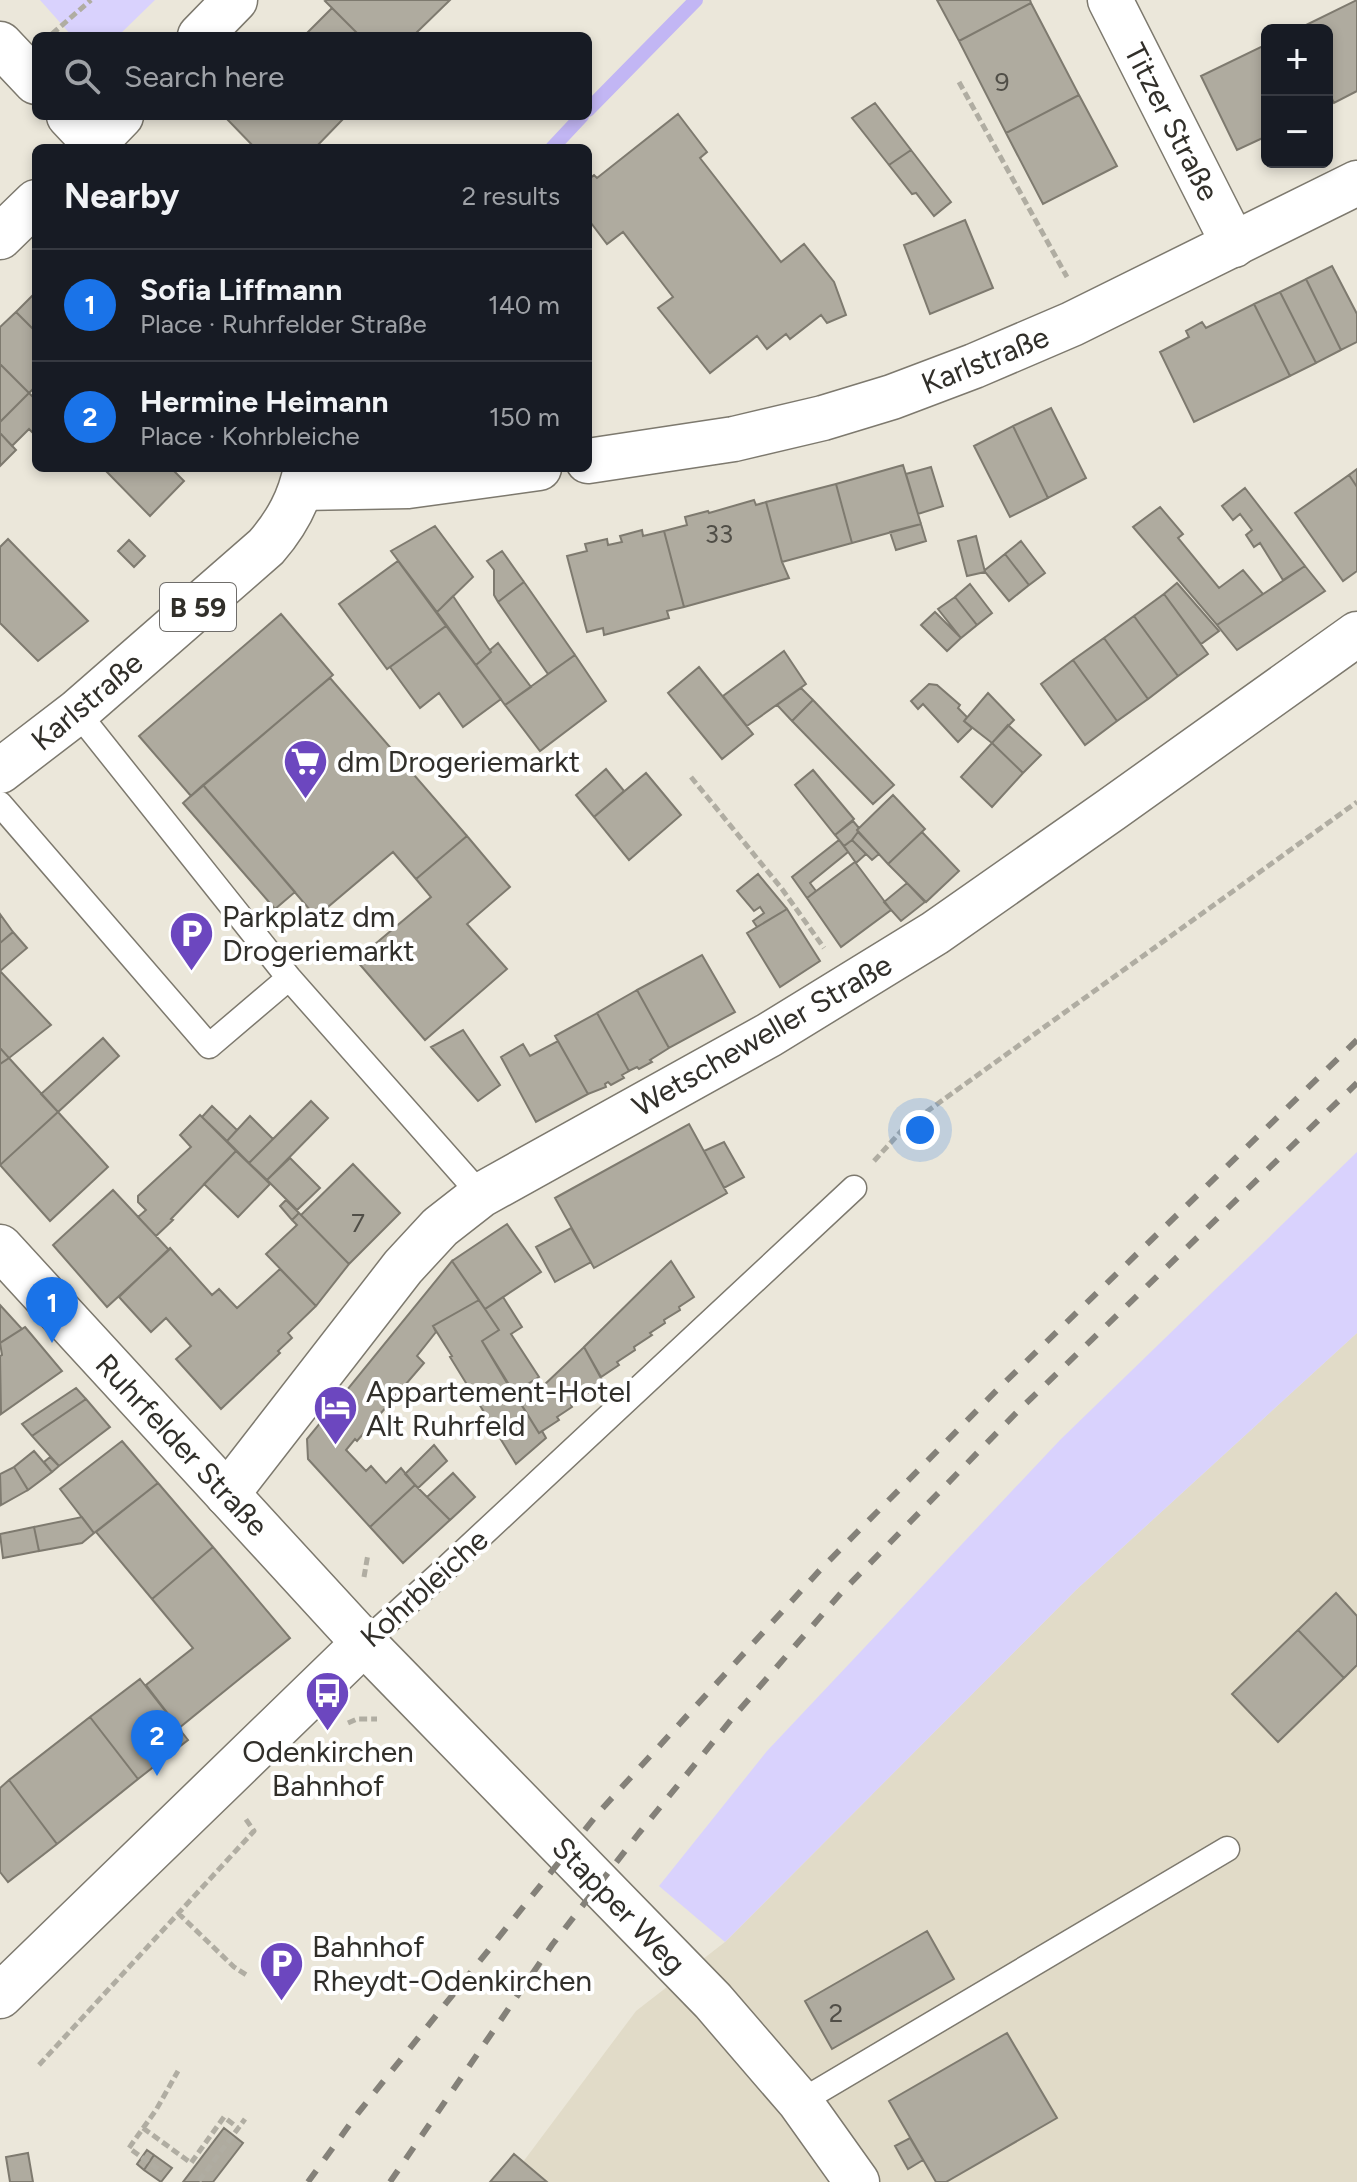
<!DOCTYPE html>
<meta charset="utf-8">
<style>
body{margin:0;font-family:Figtree,sans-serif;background:#242831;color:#f1f3f6}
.controls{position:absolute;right:24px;top:24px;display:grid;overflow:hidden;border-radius:12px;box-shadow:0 4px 12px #0003}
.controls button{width:72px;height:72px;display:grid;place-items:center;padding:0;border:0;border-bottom:2px solid #363941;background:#171b24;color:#f1f3f6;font:40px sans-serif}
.you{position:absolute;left:920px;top:1130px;width:28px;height:28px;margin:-20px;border:6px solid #fff;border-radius:50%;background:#1a73e8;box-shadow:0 0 0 12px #1a73e833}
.badge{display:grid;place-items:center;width:52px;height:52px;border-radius:50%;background:#1a73e8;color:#fff;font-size:26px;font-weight:700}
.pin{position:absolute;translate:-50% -66px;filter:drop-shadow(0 2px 4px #0008)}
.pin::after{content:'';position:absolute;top:42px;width:28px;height:24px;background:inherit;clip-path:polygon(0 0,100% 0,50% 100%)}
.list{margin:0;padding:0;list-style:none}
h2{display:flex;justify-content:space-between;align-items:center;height:104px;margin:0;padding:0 32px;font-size:34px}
h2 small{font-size:26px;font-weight:400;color:#9ea1a6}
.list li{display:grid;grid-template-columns:52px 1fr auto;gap:24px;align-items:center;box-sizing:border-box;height:112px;padding:0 32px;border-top:2px solid #363941}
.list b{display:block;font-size:30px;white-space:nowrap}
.list p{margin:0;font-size:26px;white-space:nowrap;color:#9ea1a6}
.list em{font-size:26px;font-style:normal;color:#9ea1a6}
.icon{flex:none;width:44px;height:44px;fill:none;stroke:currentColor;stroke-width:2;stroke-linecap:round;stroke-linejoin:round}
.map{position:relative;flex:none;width:1357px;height:2182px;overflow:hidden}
.search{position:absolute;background:#171b24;box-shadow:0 4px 12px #0003;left:32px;top:32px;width:560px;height:88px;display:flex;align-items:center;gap:20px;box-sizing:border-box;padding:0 28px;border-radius:12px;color:#9ea1a6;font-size:30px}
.panel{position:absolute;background:#171b24;box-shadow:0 4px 12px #0003;left:32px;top:144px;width:560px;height:328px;border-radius:12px}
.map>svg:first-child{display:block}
.built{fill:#e1dbc8}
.green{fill:#d9d2fd}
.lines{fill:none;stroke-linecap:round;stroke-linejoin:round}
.stream{stroke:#c2b6f4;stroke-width:14}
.building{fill:#afab9f;stroke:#7e7a6f;stroke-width:2}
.service-casing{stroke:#7d796e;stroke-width:27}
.minor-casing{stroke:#7d796e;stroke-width:47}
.tertiary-casing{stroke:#7d796e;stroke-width:47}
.secondary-casing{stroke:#7d796e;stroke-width:47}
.primary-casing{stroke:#7d796e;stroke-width:47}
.path{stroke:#b0ada2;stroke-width:5;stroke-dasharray:8 4;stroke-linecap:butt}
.service{stroke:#fff;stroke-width:24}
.minor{stroke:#fff;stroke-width:44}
.tertiary{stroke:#fff;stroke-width:44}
.secondary{stroke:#fff;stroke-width:44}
.primary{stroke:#fff;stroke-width:44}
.rail{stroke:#848179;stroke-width:6;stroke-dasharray:14 14;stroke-linecap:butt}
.labels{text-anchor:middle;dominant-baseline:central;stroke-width:8;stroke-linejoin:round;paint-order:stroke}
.number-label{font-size:26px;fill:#504e47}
.shield{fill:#fff;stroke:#6f6d6a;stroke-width:2}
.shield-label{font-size:28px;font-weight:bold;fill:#312f2a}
.street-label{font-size:30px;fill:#312f2a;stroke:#fff}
.poi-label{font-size:30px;fill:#312f2a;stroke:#fff;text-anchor:start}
</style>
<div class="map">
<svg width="1357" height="2182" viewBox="0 0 1357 2182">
<rect width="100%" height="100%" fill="#ebe7da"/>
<path class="built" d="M1357,1333V2182H508L636,2011L725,1942L1076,1590Z"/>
<path class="green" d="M40,0H155L118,36H72Z
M1357,1152V1333L1076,1590L725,1942L659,1886L767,1751L1060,1440Z"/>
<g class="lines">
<path class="stream" d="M588,110L696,0
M552,148L582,116"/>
</g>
<path class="building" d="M327,0H450L413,36H360L325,1Z
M937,0H1030L1031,3L959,41Z
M1357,0V91L1334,103L1327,89V30L1298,29Z
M1031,3L1079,95L1006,133L959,41Z
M332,8L360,36H304Z
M1267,44V136L1237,150L1201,76Z
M1079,95L1117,166L1043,204L1006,133Z
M875,103L911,150L889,165L852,118Z
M678,114L707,152L700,158L781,262L804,244L834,282L846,315L827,323L821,315L790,339L786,334L767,349L757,336L710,373L658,308L673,297L623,232L607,244L588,219V180L594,175L597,178Z
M224,116H346L315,148H255Z
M911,150L951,202L934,216L916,193L912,194L889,165Z
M965,220L993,288L930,314L904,245Z
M1332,266L1357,314V342L1341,350L1306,279Z
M1306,279L1341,350L1316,363L1280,292Z
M36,292V332L16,312Z
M1280,292L1316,363L1290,376L1254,304Z
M1254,304L1290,376L1194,422L1160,352L1189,337L1186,331L1202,322L1206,328Z
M16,312L36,332V386L29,393L0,364V327Z
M0,364L29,393L0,422Z
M29,393L36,400V436L29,429L12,446L0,433V422Z
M1051,408L1086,478L1048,498L1013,426Z
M1013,426L1048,498L1010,517L974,446Z
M0,433L16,450L0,466Z
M903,465L921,524L852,543L836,484Z
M931,467L943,506L918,514L906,474Z
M103,468H171L184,481L150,516Z
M1357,469V487L1349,475Z
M1349,475L1357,487V571L1343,581L1295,513Z
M836,484L852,543L782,562L766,502Z
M1245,488L1305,566L1283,580L1260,543L1254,547L1246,535L1252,530L1240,514L1233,520L1222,506Z
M754,500L756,505L766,502L782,562L789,578L684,607L664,531L687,525L685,517L708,511L709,513Z
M1160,507L1183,534L1178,538L1219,588L1243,570L1263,594L1217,625L1133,527Z
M921,524L926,541L896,550L890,532Z
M435,526L473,577L437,612L391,551Z
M642,530L643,536L664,531L684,607L667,611L669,618L604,635L603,628L587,632L567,556L587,551L585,544L607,539L608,545L622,542L620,536Z
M976,536L985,572L967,576L958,541Z
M8,539L88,621L38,661L0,623V547Z
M129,540L145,556L134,567L118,551Z
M1021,541L1045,573L1029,585L1005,554Z
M502,551L524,582L498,602L494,595V570L487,561Z
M1005,554L1029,585L1009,601L985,572V570Z
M398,561L446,626L387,669L339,604Z
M1305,566L1325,591L1237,650L1217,625Z
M524,582L575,655L548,674L498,602Z
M1177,583L1219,631L1201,644L1164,594Z
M970,584L992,613L977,625L955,597Z
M1164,594L1208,654L1178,676L1134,616Z
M453,596L491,652L476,665L437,612Z
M955,597L977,625L961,638L938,609Z
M935,612L961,638L947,651L921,625Z
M281,614L333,675L191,796L139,736Z
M1134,616L1178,676L1148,699L1104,638Z
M446,626L501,699L463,727L439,693L420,708L390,667Z
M1104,638L1148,699L1117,721L1073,660Z
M498,643L531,687L505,705L476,665L491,652L490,650Z
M784,651L806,684L747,726L723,696Z
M575,655L606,701L540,751L505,705Z
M1073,660L1117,721L1085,745L1041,684Z
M699,667L753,734L722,759L668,693Z
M330,678L467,836L416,879L393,852L316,917L203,785Z
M929,684L937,685L960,705L958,708L967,717L964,721L972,728L958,742L923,704L918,709L911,701Z
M801,688L813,700L792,721L777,705Z
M988,693L1014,720L992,743L964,721Z
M813,700L894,785L873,804L792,721Z
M1008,725L1041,755L1023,773L992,743Z
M992,743L1023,773L992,807L961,777Z
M606,769L624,791L594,817L576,795Z
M813,770L854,819L835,835L795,785Z
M646,773L681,815L629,860L594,817Z
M203,785L295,892L275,909L183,803Z
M893,795L925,829L888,864L857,830Z
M853,821L859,828L857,830L858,832L852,840L844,846L835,835Z
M858,832L879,854L872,860L852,840Z
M922,832L959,871L926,902L888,864Z
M467,836L510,887L467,924L507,969L425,1040L356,960L431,897L416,879Z
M839,840L848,852L810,883L816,891L807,898L792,877Z
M852,840L866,854L856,863L844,846Z
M855,862L891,910L841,947L807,898Z
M758,874L787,909L757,927L753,921L764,913L760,907L754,911L737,891Z
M907,883L925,902L901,921L884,902Z
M787,909L820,961L780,987L747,933Z
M0,914L13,932L0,943Z
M13,932L27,948L0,971V943Z
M702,955L735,1012L669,1048L637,990Z
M0,971L51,1025L9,1058L0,1048Z
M637,990L669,1048L650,1060L652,1062L639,1069L637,1067L629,1071L597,1013Z
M597,1013L629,1071L622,1075L624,1078L611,1085L608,1082L605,1084L606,1087L588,1094L555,1036Z
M463,1030L500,1085L478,1101L431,1047Z
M103,1038L119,1056L58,1112L41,1094Z
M558,1041L588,1094L536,1122L501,1057L523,1044L530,1056Z
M0,1048L9,1058L0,1064Z
M9,1058L58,1112L0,1165V1064Z
M311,1101L328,1118L267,1180L249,1163Z
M212,1106L237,1130L227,1141L202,1117Z
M58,1112L108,1167L50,1221L0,1165Z
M200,1115L236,1151L171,1219L173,1220L156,1236L138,1217L146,1210L138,1202V1196L191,1147L180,1135Z
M250,1116L273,1139L249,1163L227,1141Z
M689,1124L727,1193L594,1268L555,1198Z
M724,1142L744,1177L724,1188L704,1151Z
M236,1151L270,1184L238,1217L204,1184Z
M290,1158L320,1188L297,1210L267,1180Z
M353,1164L400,1213L349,1264L301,1215Z
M113,1190L169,1250L107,1307L53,1245Z
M286,1200L299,1213L292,1220L280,1206Z
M299,1213L349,1264L316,1306L266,1254L297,1225L292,1220Z
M507,1224L541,1272L485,1309L452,1261Z
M571,1228L591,1262L555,1282L536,1247Z
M170,1248L212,1295L219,1289L237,1308L280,1269L316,1306L288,1333L292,1338L278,1351L280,1353L221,1409L176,1359L191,1346L166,1318L151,1332L119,1297Z
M452,1261L479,1300L433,1326L436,1332L417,1356L424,1363L357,1441L355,1439L346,1450L366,1471L371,1466L386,1483L401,1468L415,1485L370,1527L308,1459L307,1439Z
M671,1261L694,1297L679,1307L680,1310L664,1320L665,1323L650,1333L652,1335L634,1347L635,1350L617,1362L619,1365L601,1377L584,1347Z
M503,1297L522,1327L511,1334L539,1377L513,1393L482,1341L499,1330L485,1309Z
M479,1300L499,1330L482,1341L539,1433L542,1431L546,1438L516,1464L450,1357L452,1356L433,1326Z
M0,1305L22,1329L0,1343Z
M25,1327L62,1371L1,1414L0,1356L2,1355L0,1343Z
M584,1347L602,1380L586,1391L588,1393L571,1405L572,1407L557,1417L559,1420L539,1433L522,1406Z
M76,1388L86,1399L32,1436L22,1424Z
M86,1399L110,1427L59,1466L32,1436Z
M122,1441L158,1483L94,1533L60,1489Z
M434,1445L447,1461L418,1488L405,1474Z
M34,1451L52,1472L28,1490L14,1467Z
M50,1457L59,1466L52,1472L44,1462Z
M14,1467L28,1490L1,1505L0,1474Z
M453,1473L475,1497L450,1520L427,1497Z
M158,1483L213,1547L152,1599L96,1532Z
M415,1485L450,1520L403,1563L370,1527Z
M82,1517L94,1533L82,1543L39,1551L34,1527Z
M34,1527L39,1551L3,1558L0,1534Z
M213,1547L290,1638L179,1728L146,1685L193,1648L152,1599Z
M1336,1593L1357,1616V1665L1344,1678L1298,1630Z
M1298,1630L1344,1678L1278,1742L1232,1694Z
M140,1679L188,1740L138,1779L90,1717Z
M90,1717L138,1779L57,1844L9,1780Z
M9,1780L57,1844L8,1882L0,1872V1788Z
M927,1931L954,1979L832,2049L805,2001Z
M1007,2033L1057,2118L946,2182H936L889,2101Z
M224,2128L243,2143L213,2182H183Z
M910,2138L923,2160L908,2169L895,2146Z
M147,2150L154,2155L144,2170L137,2164Z
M28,2153L33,2182H10L6,2157Z
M514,2154L547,2182H490Z
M154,2155L172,2168L161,2182L144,2170Z"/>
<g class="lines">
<defs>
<path id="service" d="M77,712L289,978L481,1195
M0,804L209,1046L289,978
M364,1643L442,1572L854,1188
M800,2102L1227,1849"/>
<path id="minor" d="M1110,0L1234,245
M200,36L235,0
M90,148L121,116
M0,237L36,202
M227,1494L403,1267L440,1227L481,1195L769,1035L935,933L1112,809L1357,634
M0,1996L364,1643"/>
<path id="tertiary" d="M588,461L734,439L823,418L892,397L974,366L1072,324L1357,183
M302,488L408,486L539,468"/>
<path id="secondary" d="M0,1247L364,1643L713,2001L800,2102L857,2182"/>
<path id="primary" d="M0,44L36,82
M69,116L99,148
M0,771L77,712L266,547C287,523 300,499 306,468"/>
</defs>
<use href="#service" class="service-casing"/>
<use href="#minor" class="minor-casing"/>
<use href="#tertiary" class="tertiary-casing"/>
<use href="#secondary" class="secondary-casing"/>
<use href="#primary" class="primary-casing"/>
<path class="path" d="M52,34L91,0
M959,82L1067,277
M691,777L782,889L824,948
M874,1161L904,1128L1357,802
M364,1577L368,1554
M348,1723L357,1719H377
M178,1913L234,1967L248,1976
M39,2065L254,1831L245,1818
M143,2128L191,2163L224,2117L238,2128
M158,2169L129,2148L156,2110L178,2071
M199,2181L245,2119"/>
<use href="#service" class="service"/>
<use href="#minor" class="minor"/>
<use href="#tertiary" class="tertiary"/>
<use href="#secondary" class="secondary"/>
<use href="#primary" class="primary"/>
<path class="rail" d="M308,2182L358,2113L600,1811L820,1570L1000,1387L1357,1040
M390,2182L552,1945L639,1833L735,1715L841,1593L1017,1412L1357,1083"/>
</g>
<defs>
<symbol id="supermarket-pin" viewBox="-11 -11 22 30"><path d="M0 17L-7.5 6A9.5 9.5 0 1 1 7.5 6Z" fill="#6c47bf" stroke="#fff"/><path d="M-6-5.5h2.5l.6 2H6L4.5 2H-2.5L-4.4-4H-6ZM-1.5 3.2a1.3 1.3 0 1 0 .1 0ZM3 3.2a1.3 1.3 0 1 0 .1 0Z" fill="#fff"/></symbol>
<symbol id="parking-pin" viewBox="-11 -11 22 30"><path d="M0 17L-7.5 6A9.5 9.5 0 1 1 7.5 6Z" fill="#6c47bf" stroke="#fff"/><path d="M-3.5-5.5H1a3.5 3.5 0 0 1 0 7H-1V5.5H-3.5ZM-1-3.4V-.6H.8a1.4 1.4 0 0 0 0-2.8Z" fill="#fff"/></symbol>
<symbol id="hotel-pin" viewBox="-11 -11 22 30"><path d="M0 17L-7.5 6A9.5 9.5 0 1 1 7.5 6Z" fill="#6c47bf" stroke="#fff"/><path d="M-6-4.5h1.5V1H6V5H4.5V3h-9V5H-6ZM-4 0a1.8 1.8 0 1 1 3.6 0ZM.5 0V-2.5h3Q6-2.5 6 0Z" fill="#fff"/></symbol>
<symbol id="bus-pin" viewBox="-11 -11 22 30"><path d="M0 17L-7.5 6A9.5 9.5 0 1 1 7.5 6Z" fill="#6c47bf" stroke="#fff"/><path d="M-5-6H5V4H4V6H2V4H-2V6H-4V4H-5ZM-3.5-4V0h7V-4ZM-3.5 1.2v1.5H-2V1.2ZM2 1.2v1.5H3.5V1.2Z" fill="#fff"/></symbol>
</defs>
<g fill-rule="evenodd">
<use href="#supermarket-pin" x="280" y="736" width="51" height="69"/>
<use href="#parking-pin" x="166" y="908" width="51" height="69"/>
<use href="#hotel-pin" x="310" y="1382" width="51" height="69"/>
<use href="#bus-pin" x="302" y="1668" width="51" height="69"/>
<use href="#parking-pin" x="256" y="1938" width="51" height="69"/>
</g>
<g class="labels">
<g class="number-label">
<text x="1002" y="82">9</text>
<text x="719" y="534">33</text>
<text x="358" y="1223">7</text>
<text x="836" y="2013">2</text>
</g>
<rect class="shield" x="160" y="583" width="76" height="48" rx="6"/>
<g class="shield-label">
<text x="198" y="607">B 59</text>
</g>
<g class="street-label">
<text transform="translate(1172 122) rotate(63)">Titzer Straße</text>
<text transform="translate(985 360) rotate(-22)">Karlstraße</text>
<text transform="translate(87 701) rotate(-40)">Karlstraße</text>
<text transform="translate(762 1035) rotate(-30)">Wetscheweller Straße</text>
<text transform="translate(182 1445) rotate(47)">Ruhrfelder Straße</text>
<text transform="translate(424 1588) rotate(-42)">Kohrbleiche</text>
<text transform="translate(619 1905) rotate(46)">Stapper Weg</text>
</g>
<g class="poi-label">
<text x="337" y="761">dm Drogeriemarkt</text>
<text x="222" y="916">Parkplatz dm<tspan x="222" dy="34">Drogeriemarkt</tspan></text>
<text x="366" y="1391">Appartement-Hotel<tspan x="366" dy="34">Alt Ruhrfeld</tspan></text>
<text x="328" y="1751" text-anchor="middle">Odenkirchen<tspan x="328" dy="34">Bahnhof</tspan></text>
<text x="312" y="1946">Bahnhof<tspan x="312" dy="34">Rheydt-Odenkirchen</tspan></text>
</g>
</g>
</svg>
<div class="controls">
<button>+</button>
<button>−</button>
</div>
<div class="you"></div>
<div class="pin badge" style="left:52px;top:1343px">1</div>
<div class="pin badge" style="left:157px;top:1776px">2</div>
<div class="search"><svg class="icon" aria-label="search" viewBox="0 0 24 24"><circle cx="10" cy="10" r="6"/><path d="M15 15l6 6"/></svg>Search here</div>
<section class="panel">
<h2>Nearby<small>2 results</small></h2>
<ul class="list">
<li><span class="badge">1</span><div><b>Sofia Liffmann</b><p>Place · Ruhrfelder Straße</p></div><em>140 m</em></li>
<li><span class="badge">2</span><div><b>Hermine Heimann</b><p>Place · Kohrbleiche</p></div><em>150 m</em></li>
</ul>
</section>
</div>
